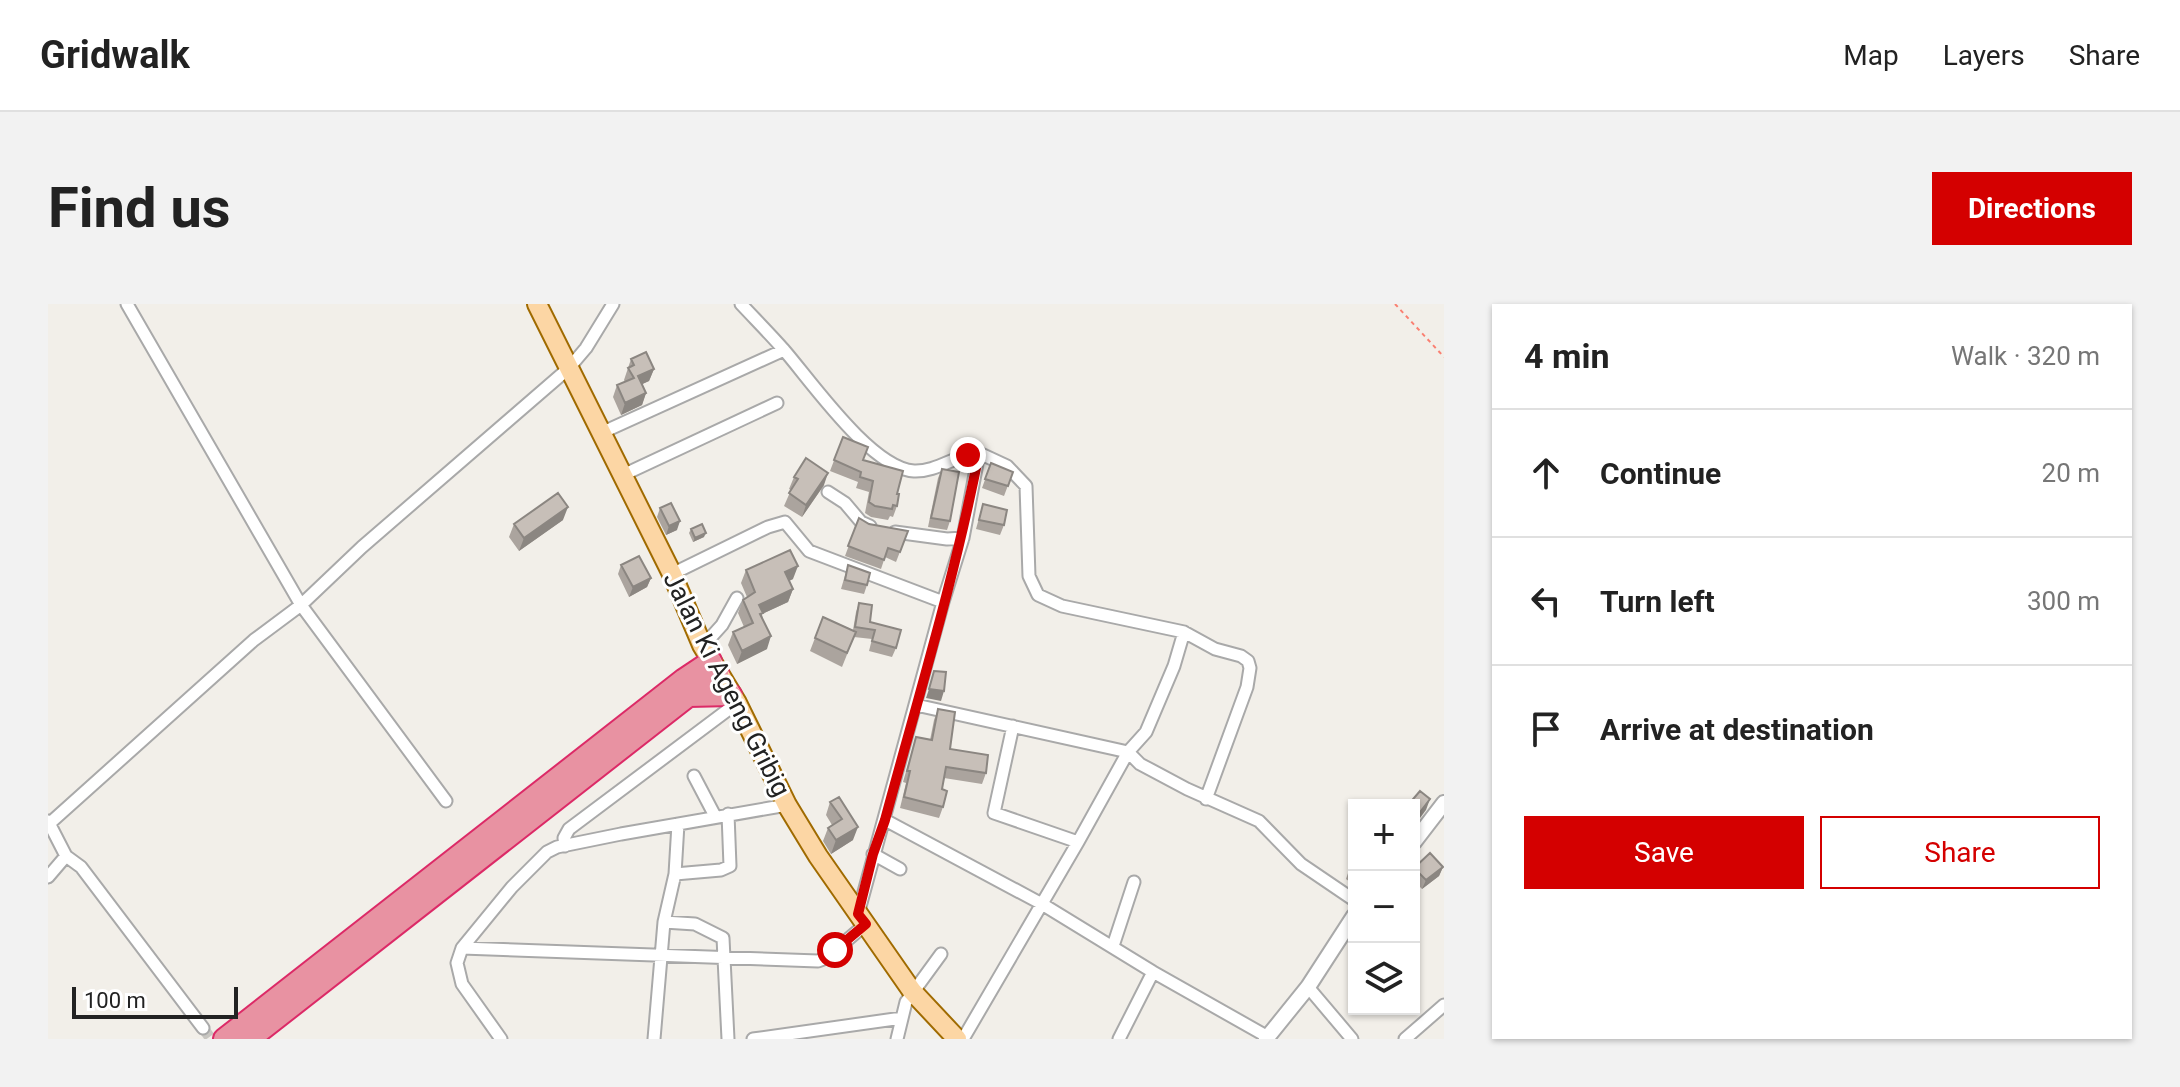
<!DOCTYPE html>
<meta charset="utf-8">
<style>
body{margin:0;font-family:Roboto,sans-serif;background:#f2f2f2;color:#222}
.controls{position:absolute;right:24px;bottom:24px;display:grid;overflow:hidden;border-radius:0px;box-shadow:0 2px 6px #0004}
.controls button{width:72px;height:72px;display:grid;place-items:center;padding:0;border:0;border-bottom:2px solid #e0e0e0;background:#fff;color:#222;font:40px sans-serif}
.scale{position:absolute;left:24px;bottom:20px;width:166px;box-sizing:border-box;padding-left:8px;border:4px solid #222;border-top:0;font-size:22px;line-height:28px;white-space:nowrap;color:#222;-webkit-text-stroke:6px #fff;paint-order:stroke}
.stop{position:absolute;width:24px;height:24px;margin:-18px;border:6px solid #d40000;border-radius:50%;background:#fff}
.stop.end{background:#d40000;border-color:#fff;box-shadow:0 2px 8px #0008}
.list{margin:0;padding:0;list-style:none}
h2{display:flex;justify-content:space-between;align-items:center;height:104px;margin:0;padding:0 32px;font-size:34px}
h2 small{font-size:26px;font-weight:400;color:#767676}
.list li{display:grid;grid-template-columns:52px 1fr auto;gap:24px;align-items:center;box-sizing:border-box;height:128px;padding:0 32px;border-top:2px solid #e0e0e0}
.list b{display:block;font-size:30px;white-space:nowrap}
.list em{font-size:26px;font-style:normal;color:#767676}
.actions{display:flex;gap:16px;padding:24px 32px}
.actions a{flex:1;padding:18px 0;border:2px solid #d40000;border-radius:0px;text-align:center;font-size:28px;color:#d40000}
.actions .main{background:#d40000;color:#fff}
.icon{flex:none;width:44px;height:44px;fill:none;stroke:currentColor;stroke-width:2;stroke-linecap:round;stroke-linejoin:round}
.map{position:relative;flex:none;width:1396px;height:735px;overflow:hidden;border-radius:0px}
header{display:flex;align-items:center;gap:48px;box-sizing:border-box;height:112px;padding:0 40px;background:#fff;border-bottom:2px solid #e0e0e0}
header strong{font-size:38px}
nav{display:flex;gap:44px;margin-inline-start:auto;font-size:28px}
.intro{display:flex;align-items:center;justify-content:space-between;box-sizing:border-box;height:192px;padding:0 48px}
h1{margin:0;font-size:56px}
.button{padding:20px 36px;border-radius:0px;background:#d40000;color:#fff;font-size:28px;font-weight:700}
main{display:flex;gap:48px;padding:0 48px}
aside{flex:1;background:#fff;border-radius:0px;box-shadow:0 2px 6px #0004}
.map>svg:first-child{display:block}
.lines{fill:none;stroke-linecap:round;stroke-linejoin:round}
.minor-tunnel{stroke:#c8c6c1;stroke-width:11;stroke-dasharray:11 5.5;stroke-linecap:butt}
.minor-casing{stroke:#a9a9a9;stroke-width:15}
.tertiary-casing{stroke:#a9a9a9;stroke-width:18}
.primary-casing{stroke:#a06b00;stroke-width:22}
.motorway-casing{stroke:#dc2a67;stroke-width:24}
.path{stroke:#fa8072;stroke-width:2;stroke-dasharray:4 4;stroke-linecap:butt}
.minor{stroke:#fff;stroke-width:11}
.tertiary{stroke:#fff;stroke-width:14}
.primary{stroke:#fcd6a4;stroke-width:18}
.motorway{stroke:#e892a2;stroke-width:20}
.wall{fill:#aba49e}
.shaded-wall{fill:#8b8681}
.building{fill:#c7bfb8;stroke:#8b8681;stroke-width:2}
.route{stroke:#d40000;stroke-width:10}
.labels{text-anchor:middle;dominant-baseline:central;stroke-width:6;stroke-linejoin:round;paint-order:stroke}
.street-label{font-size:26px;fill:#222;stroke:#fff}
</style>
<header>
<strong>Gridwalk</strong>
<nav><a>Map</a><a>Layers</a><a>Share</a></nav>
</header>
<div class="intro"><h1>Find us</h1><a class="button">Directions</a></div>
<main>
<div class="map">
<svg width="1396" height="735" viewBox="0 0 1396 735">
<rect width="100%" height="100%" fill="#f2efe9"/>
<g class="lines">
<path class="minor-tunnel" d="M155,724L163,735"/>
<defs>
<path id="minor" d="M79,0L253,301L398,497
M693,0C707,15 722,30 736,46C763,77 823,164 866,167C889,168 909,150 931,149L959,162L978,182L981,272L990,291L1014,302L1136,328L1167,345L1193,352L1200,357L1202,364L1199,383L1158,495
M553,129L736,46
M575,171L729,99
M780,188L797,199L813,218L822,222
M847,228L899,235L915,234
M624,270L720,223L737,218L761,247L895,298
M655,342L674,321L689,294
M868,401L1080,448L1092,460L1139,485L1211,517L1253,560L1306,596
M965,422L946,509L1030,538
M646,472L667,512
M837,516L994,600L1105,668L1220,733
M0,517L18,552L0,573
M1,520L206,336L253,301L314,243L521,64L538,44L565,0
M517,542L516,534L521,525L689,399
M825,550L852,565
M18,552L33,563L155,724
M627,570L673,566L682,562L680,510
M810,610L895,298L915,234L931,149
M616,618L647,620L675,634L680,735
M1065,642L1086,578
M414,644L770,657L778,654L818,620
M1260,683L1304,735
M453,735L414,680L409,659L414,644L464,583L499,548L509,543L573,530L739,501
M606,735L616,618L627,570L630,520
M705,735L854,714
M849,735L858,698L893,650
M915,735L1030,538L1080,448L1098,428L1126,362L1136,328
M1071,735L1105,668
M1357,735L1396,701"/>
<path id="tertiary" d="M1366,538L1396,499
M1218,735L1260,683L1306,612"/>
<path id="primary" d="M489,0L624,270L654,341L689,399L739,501L770,552L864,687L909,735"/>
<path id="motorway" d="M641,392L683,391
M176,735L636,375L663,357
M202,735L670,369"/>
</defs>
<use href="#minor" class="minor-casing"/>
<use href="#tertiary" class="tertiary-casing"/>
<use href="#primary" class="primary-casing"/>
<use href="#motorway" class="motorway-casing"/>
<path class="path" d="M1347,0L1396,53"/>
<use href="#minor" class="minor"/>
<use href="#tertiary" class="tertiary"/>
<use href="#primary" class="primary"/>
<use href="#motorway" class="motorway"/>
</g>
<path class="wall" d="M583,55L606,65L601,77L594,80L598,89L594,101L573,111L565,93L569,81L577,78L576,76Z
M795,133L815,156L849,190V202L845,213L842,212L840,216L823,213L817,209L821,188L808,184L810,178L782,167Z
M943,159L965,168L956,192L934,184Z
M894,165L902,217L899,226L880,223L890,174Z
M746,173L776,181L754,213L736,202L743,186L741,185Z
M935,200L956,221L952,231L928,225Z
M612,204L629,226L618,231L609,213Z
M811,214L821,220L860,227L848,258L837,253L833,265L797,252Z
M515,216L471,247L461,233L466,220Z
M643,225L656,233L645,238L641,229Z
M573,261L603,274L599,283L581,293L570,270Z
M800,261L819,281L816,290L793,285Z
M698,266L745,275L741,277L745,285L740,298L714,310L719,345L689,360L680,341L685,328L696,323L690,309L695,296L699,293L693,279Z
M811,299L822,318L848,344L844,353L821,347L824,335L806,333L794,363L762,347L775,313L805,326L808,308Z
M890,405L902,445L938,469L934,480L896,474L894,485L895,503L891,514L852,504L858,479L855,478L868,433L882,436L886,416Z
M791,493L805,536L783,550L775,537L780,524L784,521L778,511L782,498Z
M1306,559V581L1298,575L1302,563Z
M1395,563L1391,572L1374,585L1366,577V564Z"/>
<path class="shaded-wall" d="M606,65L601,77L586,84L590,72Z
M598,89L594,101L573,111L577,99Z
M780,169L776,181L754,213L758,201Z
M520,203L515,216L471,247L476,234Z
M632,217L629,226L618,231L621,222Z
M658,229L656,233L645,238L647,234Z
M750,262L745,275L732,281L737,268Z
M603,274L599,283L581,293L585,283Z
M745,285L740,298L714,310L710,322L711,301Z
M723,332L719,345L689,360L694,347Z
M881,385L896,387L893,397L878,394Z
M1382,495L1378,506L1366,522V516Z
M810,523L805,536L783,550L788,536Z
M1395,563L1391,572L1374,585L1378,576Z"/>
<path class="building" d="M598,48L606,65L590,72L598,89L577,99L569,81L586,74L580,64L586,61L583,55Z
M795,133L820,143L815,156L855,167L849,190H851L849,202L845,201L844,205L827,202L821,198L825,177L812,173L813,168L786,156Z
M758,154L780,169L758,201L741,189L750,175L746,173Z
M943,159L965,168L960,182L937,175Z
M894,165L911,168L902,217L883,214Z
M510,189L520,203L476,234L466,220Z
M623,199L632,217L621,222L612,204Z
M935,200L959,206L956,221L931,216Z
M811,214L821,220L860,227L852,248L840,244L836,256L800,242Z
M654,220L658,229L647,234L643,225Z
M742,246L750,262L737,268L745,285L711,301L715,309L712,310L723,332L694,347L685,328L705,319L695,296L707,288L698,266Z
M591,252L603,274L585,283L573,261Z
M800,261L822,269L819,281L797,276Z
M811,299L824,301L822,318L853,326L848,344L824,337L827,326L807,323Z
M775,313L808,328L799,349L767,334Z
M886,367L898,368L896,387L881,385Z
M890,405L907,408L902,445L940,451L938,469L898,463L894,485L899,487L895,503L856,493L862,467H859L868,433L884,436Z
M1372,487L1382,495L1366,516V501H1360Z
M791,493L810,523L788,536L780,524L794,515L782,498Z
M1382,549L1395,563L1378,576L1366,564Z"/>
<g class="lines">
<path class="route" d="M787,646L818,620L810,610L825,550L837,516C870,394 907,273 931,149L920,151"/>
</g>
<g class="labels">
<g class="street-label">
<text transform="translate(679 380) rotate(63)">Jalan Ki Ageng Gribig</text>
</g>
</g>
</svg>
<div class="controls">
<button>+</button>
<button>−</button>
<button><svg class="icon" aria-label="layers" viewBox="0 0 24 24"><path d="M12 4l9 5-9 5-9-5zM3 14l9 5 9-5"/></svg></button>
</div>
<div class="scale">100 m</div>
<div class="stop" style="left:787px;top:646px"></div>
<div class="stop end" style="left:920px;top:151px"></div>
</div>
<aside>
<h2>4 min<small>Walk · 320 m</small></h2>
<ul class="list">
<li><svg class="icon" aria-label="ahead" viewBox="0 0 24 24"><path d="M12 20V5M6 11l6-6 6 6"/></svg><div><b>Continue</b></div><em>20 m</em></li>
<li><svg class="icon" aria-label="left" viewBox="0 0 24 24"><path d="M17 20v-9H6M10 6l-5 5 5 5"/></svg><div><b>Turn left</b></div><em>300 m</em></li>
<li><svg class="icon" aria-label="arrive" viewBox="0 0 24 24"><path d="M6 21V4h12l-3 4 3 4H6"/></svg><div><b>Arrive at destination</b></div></li>
</ul>
<div class="actions"><a class="main">Save</a><a>Share</a></div>
</aside>
</main>
